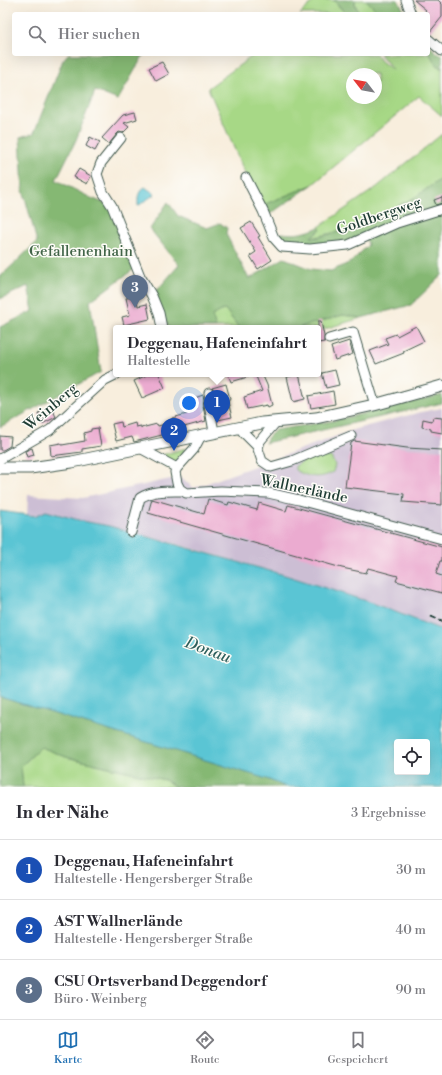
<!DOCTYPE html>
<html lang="de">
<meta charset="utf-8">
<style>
body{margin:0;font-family:"Libre Bodoni",serif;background:#f7f7f7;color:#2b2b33}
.controls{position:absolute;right:12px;bottom:12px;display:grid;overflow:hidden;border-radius:4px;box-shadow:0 4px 16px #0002}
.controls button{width:36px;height:36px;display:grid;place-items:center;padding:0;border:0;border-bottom:1px solid #e1e1e2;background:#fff;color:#2b2b33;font:20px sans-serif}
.compass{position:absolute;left:346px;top:68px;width:36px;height:36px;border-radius:50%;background:#fff;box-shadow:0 4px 16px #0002;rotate:301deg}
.you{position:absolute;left:189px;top:403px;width:14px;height:14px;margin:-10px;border:3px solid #fff;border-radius:50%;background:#1a73e8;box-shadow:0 0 0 6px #1a73e833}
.badge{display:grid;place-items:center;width:26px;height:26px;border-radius:50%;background:#1f6fb2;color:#fff;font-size:13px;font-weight:700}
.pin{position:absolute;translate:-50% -33px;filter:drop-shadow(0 1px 2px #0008)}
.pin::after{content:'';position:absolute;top:21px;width:14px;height:12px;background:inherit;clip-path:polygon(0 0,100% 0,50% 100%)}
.popup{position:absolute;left:113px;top:325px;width:208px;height:52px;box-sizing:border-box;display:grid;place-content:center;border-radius:4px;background:#fff;filter:drop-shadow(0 1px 3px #0005);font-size:13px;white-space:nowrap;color:#7c7c81}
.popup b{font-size:15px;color:#2b2b33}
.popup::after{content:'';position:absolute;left:50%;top:100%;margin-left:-8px;border:8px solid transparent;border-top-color:#fff}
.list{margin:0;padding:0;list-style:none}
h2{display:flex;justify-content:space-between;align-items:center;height:52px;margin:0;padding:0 16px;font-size:17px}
h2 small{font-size:13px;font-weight:400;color:#7c7c81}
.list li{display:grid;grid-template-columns:26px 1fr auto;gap:12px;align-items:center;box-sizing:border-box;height:60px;padding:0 16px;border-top:1px solid #e1e1e2}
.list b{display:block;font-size:15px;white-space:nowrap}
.list p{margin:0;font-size:13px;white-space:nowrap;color:#7c7c81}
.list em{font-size:13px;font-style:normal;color:#7c7c81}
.icon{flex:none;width:22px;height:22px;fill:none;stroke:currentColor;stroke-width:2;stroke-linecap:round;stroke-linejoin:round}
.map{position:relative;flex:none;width:442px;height:787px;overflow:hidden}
.search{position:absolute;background:#fff;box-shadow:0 4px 16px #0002;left:12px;right:12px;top:12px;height:44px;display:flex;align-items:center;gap:10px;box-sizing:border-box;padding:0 14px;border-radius:4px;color:#7c7c81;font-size:15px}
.sheet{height:232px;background:#fff}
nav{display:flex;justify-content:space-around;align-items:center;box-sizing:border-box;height:56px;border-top:1px solid #e1e1e2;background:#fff;font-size:11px;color:#7c7c81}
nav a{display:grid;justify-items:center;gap:2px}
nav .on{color:#1f6fb2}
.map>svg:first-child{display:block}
.industrial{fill:#ccbed4}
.green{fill:#a7d886;stroke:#638a5d;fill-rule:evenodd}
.forest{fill:#85b873;stroke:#527a54}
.water{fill:#5ac5d4;stroke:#3c8184;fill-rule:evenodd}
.building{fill:#ebabd0}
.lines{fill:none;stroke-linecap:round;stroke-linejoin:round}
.minor-casing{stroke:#40584d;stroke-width:11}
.major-casing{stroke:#40584d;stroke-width:13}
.minor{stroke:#fff;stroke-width:9}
.major{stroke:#fff;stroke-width:11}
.rail{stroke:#1f3d34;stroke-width:2.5;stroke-dasharray:6 3;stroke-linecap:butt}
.labels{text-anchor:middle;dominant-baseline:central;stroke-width:3;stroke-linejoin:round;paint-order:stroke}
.street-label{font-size:15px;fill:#1f3d34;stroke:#fdfcf7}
.park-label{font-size:15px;fill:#416448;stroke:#fdfcf7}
.water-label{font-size:16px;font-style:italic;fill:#2e5f5c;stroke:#fdfcf7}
</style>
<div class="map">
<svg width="442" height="787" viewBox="0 0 442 787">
<rect width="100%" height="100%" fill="#fdfcf7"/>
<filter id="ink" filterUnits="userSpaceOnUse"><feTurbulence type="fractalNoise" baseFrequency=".025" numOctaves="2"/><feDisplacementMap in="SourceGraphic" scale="8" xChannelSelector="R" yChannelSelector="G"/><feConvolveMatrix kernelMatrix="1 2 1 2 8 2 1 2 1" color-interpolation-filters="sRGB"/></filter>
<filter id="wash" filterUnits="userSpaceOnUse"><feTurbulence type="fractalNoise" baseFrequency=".012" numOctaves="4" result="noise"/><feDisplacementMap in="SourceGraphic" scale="16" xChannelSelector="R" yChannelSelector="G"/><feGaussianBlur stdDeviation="0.9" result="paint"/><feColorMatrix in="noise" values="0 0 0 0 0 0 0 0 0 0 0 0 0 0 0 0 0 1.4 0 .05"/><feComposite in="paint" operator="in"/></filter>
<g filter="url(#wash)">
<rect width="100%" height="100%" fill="#f8eedd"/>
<path class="industrial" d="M442,408V630L372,603L288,576L184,546L109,526L82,521L27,515L28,495L83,498L180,477L194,488L356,429L421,412Z"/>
<path class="green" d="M315,0H333L346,14H300Z
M355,0H366L380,14H359L355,4Z
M428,51L439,67L442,69V116L419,96L312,185L263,205L247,178L208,88L255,54H376L381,61L393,70L380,54H428ZM352,74H376V98H352Z
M442,134V178L414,198L387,211L361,226L311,238L321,229L319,227L377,187Z
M225,309L239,328H216L212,316Z
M343,315L361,318L318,331V328H297Z
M186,448L176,463L162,455Z
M323,457H331L335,465L333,472C320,480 307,477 295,470V466L307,459Z
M41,747L66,757L165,780L176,787H23L21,766Z"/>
<path class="forest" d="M334,0H355V4L359,14H346Z
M366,0H398L406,14H380Z
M428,44L437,53L442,55V69C434,63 428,53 428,44Z
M68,54H144L118,100L95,91L76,140L56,180L91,198L112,206L137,267L90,301L101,372L0,427V327L33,311L28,286L0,299V277L37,242L23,190L20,137L34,133L63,60Z
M442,178V275L411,305L361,318L343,315L297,328H239L225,309L212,316L216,328H169L152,296L179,265L150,229L168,202L178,216L207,228L220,223L227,228L226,234L249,279L284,258L311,269L331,271L351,262L368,245L365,236L348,243L282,246L276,238L282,233C296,235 306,233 319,227L321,229L311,237L315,238L361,226L387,211L414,198Z
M312,185L270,214L263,205Z
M442,395V403L265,443L268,437L275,430L332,421Z
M0,697L267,779L286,787H176L165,780L66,757L41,747L21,766L23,787H0Z"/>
<path class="water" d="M145,187L155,194L138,206C138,198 137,192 145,187Z
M0,511L35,516L46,511L82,521L109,526L288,576L372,603L442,630V787H286L267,779L0,697ZM397,742H427V772H397Z"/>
<g id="blocks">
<path class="building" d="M414,0H438L442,4V17L429,33L428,14H423L426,10Z
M162,62L169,74L156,81L149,68Z
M135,112L137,119L124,123L129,127L123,133L119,132L117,134L109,144L102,138L123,115Z
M90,137L100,142L95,151L86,146Z
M79,169L91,176L87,184L74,177Z
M442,197V203L436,205L434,200Z
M251,222L260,236L258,237L272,260L258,269L250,256L256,252L241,228Z
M136,296L138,306L147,304L150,319L124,325L122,317L130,315L126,298Z
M318,321H321L324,336V342L318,343Z
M416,326L424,341L403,351L404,353L376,364L370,351L388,344L385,338L396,334L397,336Z
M349,341L353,354L335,360L331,347Z
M335,370L339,385L326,388L322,373Z
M149,374H159L165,388L142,398L134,381Z
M228,374H251V376L231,382Z
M255,374H262L267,385L272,405L268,407L267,405L247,409L244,397L262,391Z
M299,374L305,399L293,402L287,377Z
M226,384L230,399L228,402L232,417L218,420L215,406L217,401L215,392L212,388Z
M333,391L335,404L311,408L308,396Z
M203,395L204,400L203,405L206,421L184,427L185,430L166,435V434L134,442L132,437L116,441L112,424L121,422L122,427L135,423L136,427L141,426V428L157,424L158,426L173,422L172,418L187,414V412L195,409L192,399Z
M52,408L56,417L42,424L38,413Z
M433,417L442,418V433L431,431V429L422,427L423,419L432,421Z
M98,428L101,446L82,449V452L51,456L50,445L61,443L62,445L85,441L84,433L91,431V429Z
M0,436L11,437L10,446L3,450H0Z
M354,441L407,448L442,450V505L403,502L404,494L345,487L351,443Z
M32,448L34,455L27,457L25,451Z
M152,499L204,514L208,499L228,505L229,502L257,510L259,503L286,511L288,505L442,547V561H440L436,574L442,576V593L396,581L398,576L368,568L366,573L342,568L148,513Z"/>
</g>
</g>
<g filter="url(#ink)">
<use href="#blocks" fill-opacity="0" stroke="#40584d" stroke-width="1"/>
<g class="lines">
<defs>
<path id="minor" d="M406,0L411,14
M428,39L442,51
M121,138L101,163L97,174L103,192L112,206L140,276L152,296L159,313L162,328
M246,178L263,211L274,238L282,247L310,249L348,245L397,223L442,209
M329,339L353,332L375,405
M209,393L211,402L209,404L214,432
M240,427L243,432L257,446L262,461L271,467L292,461L351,436
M202,434L194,449L177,468L175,472L177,483L180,489L186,493L221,491L268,493L299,500L442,539
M140,448L177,468
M258,448L260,441L276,422
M0,459L50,430L105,380L117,374
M131,532L140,498C153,490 167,491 182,491"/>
<path id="major" d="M0,468H30L72,462L262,423L316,418L374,405L442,386"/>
</defs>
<use href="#minor" class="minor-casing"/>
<use href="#major" class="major-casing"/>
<use href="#minor" class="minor"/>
<use href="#major" class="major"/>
<path class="rail" d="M431,616L442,621"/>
</g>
</g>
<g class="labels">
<g class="street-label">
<text transform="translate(379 216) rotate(-19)">Goldbergweg</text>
<text transform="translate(51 407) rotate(-40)">Weinberg</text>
<text transform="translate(304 489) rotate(12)">Wallnerlände</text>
</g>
<g class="park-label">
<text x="81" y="251">Gefallenenhain</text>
</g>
<g class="water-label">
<text transform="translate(208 650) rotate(20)">Donau</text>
</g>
</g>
</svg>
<div class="controls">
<button><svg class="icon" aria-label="locate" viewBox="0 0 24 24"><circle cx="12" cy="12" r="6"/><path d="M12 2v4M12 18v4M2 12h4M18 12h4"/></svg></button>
</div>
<svg class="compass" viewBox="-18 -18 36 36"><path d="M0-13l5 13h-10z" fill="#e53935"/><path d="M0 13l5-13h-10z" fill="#7c7c81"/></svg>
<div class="you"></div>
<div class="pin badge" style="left:217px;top:423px;background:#1a4fb4">1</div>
<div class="popup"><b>Deggenau, Hafeneinfahrt</b>Haltestelle</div>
<div class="pin badge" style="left:174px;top:451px;background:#1a4fb4">2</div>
<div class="pin badge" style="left:135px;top:308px;background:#5c6f8a">3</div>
<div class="search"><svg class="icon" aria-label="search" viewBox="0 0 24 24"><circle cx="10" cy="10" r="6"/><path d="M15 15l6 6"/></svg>Hier suchen</div>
</div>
<section class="sheet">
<h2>In der Nähe<small>3 Ergebnisse</small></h2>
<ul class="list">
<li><span class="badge" style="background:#1a4fb4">1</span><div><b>Deggenau, Hafeneinfahrt</b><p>Haltestelle · Hengersberger Straße</p></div><em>30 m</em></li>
<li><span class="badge" style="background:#1a4fb4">2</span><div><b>AST Wallnerlände</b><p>Haltestelle · Hengersberger Straße</p></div><em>40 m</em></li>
<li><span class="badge" style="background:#5c6f8a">3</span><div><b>CSU Ortsverband Deggendorf</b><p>Büro · Weinberg</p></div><em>90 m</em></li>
</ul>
</section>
<nav>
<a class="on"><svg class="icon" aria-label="map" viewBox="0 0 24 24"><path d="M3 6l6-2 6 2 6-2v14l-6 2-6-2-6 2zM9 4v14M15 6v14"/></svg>Karte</a>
<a><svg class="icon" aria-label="directions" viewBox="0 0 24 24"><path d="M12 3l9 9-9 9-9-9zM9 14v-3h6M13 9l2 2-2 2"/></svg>Route</a>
<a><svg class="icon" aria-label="saved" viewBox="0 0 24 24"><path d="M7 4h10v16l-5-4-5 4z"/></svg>Gespeichert</a>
</nav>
